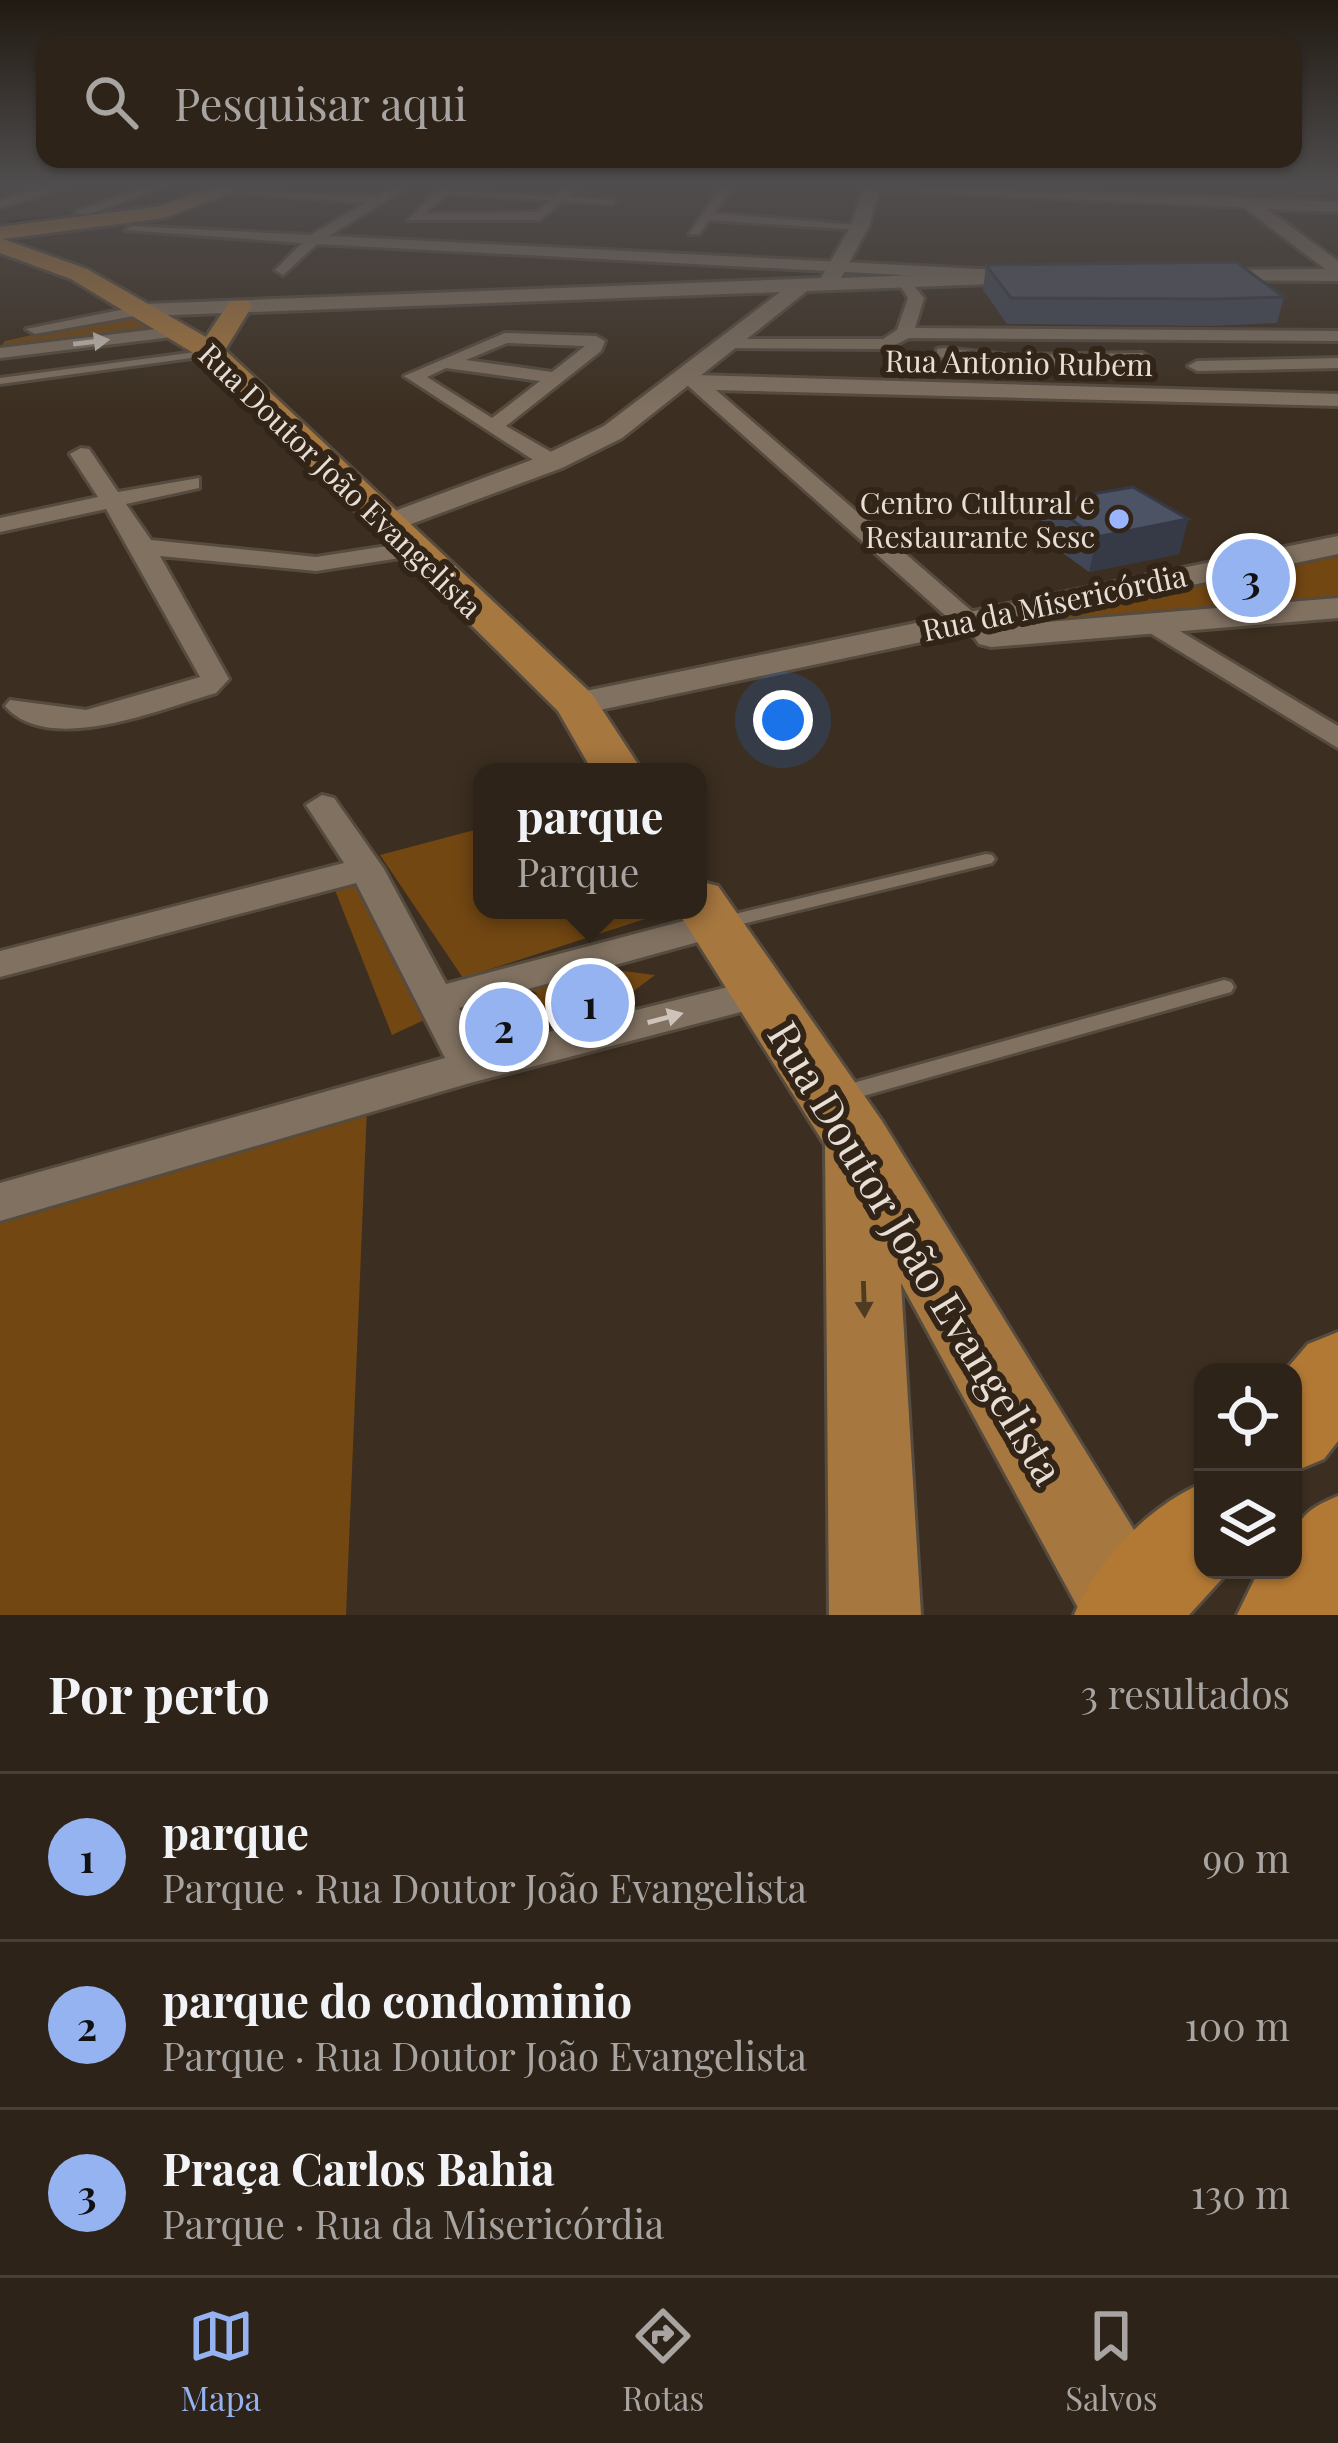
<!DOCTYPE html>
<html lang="pt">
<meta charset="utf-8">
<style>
body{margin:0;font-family:"Playfair Display",serif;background:#392f26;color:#f1f3f6}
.controls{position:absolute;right:36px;bottom:36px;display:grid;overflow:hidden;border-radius:24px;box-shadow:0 3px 9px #0004}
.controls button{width:108px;height:108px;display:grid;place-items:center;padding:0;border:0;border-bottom:3px solid #484038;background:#2d2319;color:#f1f3f6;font:60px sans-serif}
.you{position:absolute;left:783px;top:720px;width:42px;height:42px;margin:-30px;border:9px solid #fff;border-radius:50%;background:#1a73e8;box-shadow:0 0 0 18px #1a73e833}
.badge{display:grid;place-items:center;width:78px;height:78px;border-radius:50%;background:#95b2f1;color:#111;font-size:39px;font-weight:700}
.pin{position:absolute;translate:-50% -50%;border:6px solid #fff;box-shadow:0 3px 12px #0006}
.popup{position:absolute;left:473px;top:763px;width:234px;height:156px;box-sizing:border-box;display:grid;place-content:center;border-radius:24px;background:#2d2319;filter:drop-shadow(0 3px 9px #0005);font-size:39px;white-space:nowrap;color:#a7a4a2}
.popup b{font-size:45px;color:#f1f3f6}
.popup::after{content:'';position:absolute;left:50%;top:100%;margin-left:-24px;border:24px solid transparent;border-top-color:#2d2319}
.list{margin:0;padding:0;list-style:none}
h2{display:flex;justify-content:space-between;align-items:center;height:156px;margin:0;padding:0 48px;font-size:51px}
h2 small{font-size:39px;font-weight:400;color:#a7a4a2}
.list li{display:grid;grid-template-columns:78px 1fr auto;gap:36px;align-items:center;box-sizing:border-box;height:168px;padding:0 48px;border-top:3px solid #484038}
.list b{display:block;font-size:45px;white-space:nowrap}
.list p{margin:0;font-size:39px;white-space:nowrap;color:#a7a4a2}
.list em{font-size:39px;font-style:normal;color:#a7a4a2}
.icon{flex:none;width:66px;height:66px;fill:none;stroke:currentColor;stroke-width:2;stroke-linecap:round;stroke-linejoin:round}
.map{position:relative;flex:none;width:1338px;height:1615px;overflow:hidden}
.search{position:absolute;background:#2d2319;box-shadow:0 3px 9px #0004;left:36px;right:36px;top:36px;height:132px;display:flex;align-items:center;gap:30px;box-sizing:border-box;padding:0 42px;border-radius:24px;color:#a7a4a2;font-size:45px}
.sheet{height:660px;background:#2d2319}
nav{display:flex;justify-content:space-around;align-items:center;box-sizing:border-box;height:168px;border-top:3px solid #484038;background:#2d2319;font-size:33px;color:#a7a4a2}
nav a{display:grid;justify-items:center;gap:6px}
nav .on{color:#95b2f1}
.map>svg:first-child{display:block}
.green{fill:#724712}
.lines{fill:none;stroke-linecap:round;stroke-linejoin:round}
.stream{stroke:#221101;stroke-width:4.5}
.service-casing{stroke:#564b3f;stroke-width:6}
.minor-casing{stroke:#564b3f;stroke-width:6}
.tertiary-casing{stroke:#564b3f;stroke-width:6}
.primary-casing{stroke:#564b3f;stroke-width:6}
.trunk-casing{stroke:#564b3f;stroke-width:6}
.service{fill:#807161;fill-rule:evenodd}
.minor{fill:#807161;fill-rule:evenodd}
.tertiary{fill:#807161;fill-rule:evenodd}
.primary{fill:#a6773f;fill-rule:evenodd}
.trunk{fill:#b27934;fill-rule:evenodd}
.wall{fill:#414756}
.shaded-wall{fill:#353a46}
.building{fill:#4c5364;stroke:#353a46;stroke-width:3}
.oneway{fill:#cdc3b9}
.oneway2{fill:#4f3a22}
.poi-dot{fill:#9ab5fd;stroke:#322518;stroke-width:4.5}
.labels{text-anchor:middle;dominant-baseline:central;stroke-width:12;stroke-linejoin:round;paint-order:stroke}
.far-street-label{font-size:30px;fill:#e7ded6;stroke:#322518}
.far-poi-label{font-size:30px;fill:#e7ded6;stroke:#322518;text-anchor:end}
.near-street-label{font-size:42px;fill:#e7ded6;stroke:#322518}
</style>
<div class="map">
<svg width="1338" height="1615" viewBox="0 0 1338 1615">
<rect width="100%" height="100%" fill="#3c2f21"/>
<path class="green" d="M126,314L159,330L0,347L5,341Z
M1338,545V608L841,649Z
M482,828V910H641L648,918L463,978L380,855Z
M363,879L435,1015L392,1035L335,890Z
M591,967L655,975L598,1018L576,1009L578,1013L486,1041L464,1009L538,994L530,989L535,980Z
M367,1108L346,1615H0V1207Z"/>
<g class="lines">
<path class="stream" d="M9,223L80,217L180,184"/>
<defs>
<path id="service" d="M439,190L612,200L615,202L612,204L437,193Z
M211,350L214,351V355L0,384V378Z
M986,854L992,855L995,859L992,863L718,930L711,928L709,924L711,920L718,918Z
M1224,980L1231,982L1234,987L1231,992L842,1102L834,1100L831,1094L834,1088L842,1086Z"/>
<path id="minor" d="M55,184H75L0,208V200Z
M154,184H173L86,215L74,212Z
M397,184H412L329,236L999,270L1004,278L905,275L924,298L915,328L1338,331V341L909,338L887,349L733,348L724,343L727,339H883L897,330L908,298L896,279L903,275L317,244L283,275L275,270L302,243L125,230L132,226L311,235L365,203L221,191L377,196Z
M443,184H457L426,213L537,212L569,184H582L540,220H408Z
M723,184H735L714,213L867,226L860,230L709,220L699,234H689Z
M145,305L151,313L35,334L26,329Z
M182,326L191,331L188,335L0,358V348Z
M505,333L596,336L605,341L601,351L506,426L560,457V467H544L404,376ZM507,343L585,346L552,372L466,360ZM446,368L540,381L492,418L427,377Z
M943,348L1008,355L1142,353L1151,358L1142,363L1008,365L937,357V349Z
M1338,358V368L1197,371L1188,366L1197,361Z
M694,375L1338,394V406L716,390L974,613L978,619L965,627L956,625L687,385L685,381Z
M81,448L89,449L118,492L199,478V488L126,504L151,540L316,557L413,542L425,549L413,556L316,571L160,556L229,679L216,693C163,708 49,757 5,706L10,700L86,710L200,677L106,509L0,532V518L98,497L70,454Z
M1155,616L1338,726V748L1145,630L1142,624Z
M322,795L334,798L384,869L446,984L714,913L727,916L732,925L727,934L459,1008L481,1049L760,979L774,983L780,993L774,1003L760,1007L470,1083L0,1221V1183L445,1058L356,883L0,977V951L344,863L306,805Z"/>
<path id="tertiary" d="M865,184L1338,202V212L1267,209L1338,261V281L1194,280V272L1201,270L1325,269L1244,207L879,190L869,226L841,278L1043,270L1053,276L1043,282L807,291L622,438L562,468L387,533L376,530L372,524L376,518L542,456L604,426L780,292L145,316L135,310L145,304L821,278L851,226Z
M1338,536V554L999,626L1338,598V618L991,647L979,644L974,637L978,630L576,715L557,704L576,693Z"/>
<path id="primary" d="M225,184H253L164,218L3,239L87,269L206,337L230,301H248L252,306L225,350L592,694L643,772H593L558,711L200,357L71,279L0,253V227L161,206Z
M698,881L718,886L882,1121L1166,1582L1179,1615H1082L901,1283L921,1615H829L825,1145L677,910H698Z"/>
<path id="trunk" d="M1338,1332V1441L1324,1459L1293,1472V1372H1284L1308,1344Z
M1203,1483V1570H1230L1189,1615H1074C1097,1561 1148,1506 1203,1483Z
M1338,1496V1615H1237L1259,1570H1293C1293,1526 1296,1513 1338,1496Z"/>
</defs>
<use href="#service" class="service-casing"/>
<use href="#minor" class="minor-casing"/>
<use href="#tertiary" class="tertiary-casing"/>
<use href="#primary" class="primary-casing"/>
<use href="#trunk" class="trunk-casing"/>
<use href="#service" class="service"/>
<use href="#minor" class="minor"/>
<use href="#tertiary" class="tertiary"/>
<use href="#primary" class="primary"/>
<use href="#trunk" class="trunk"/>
</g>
<path class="wall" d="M986,265L1284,297L1277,323L1211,326L1007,324L983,290Z
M1045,502L1188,519L1179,554L1089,572L1039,536Z"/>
<path class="shaded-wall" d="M1188,519L1179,554L1089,572L1097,537Z"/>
<path class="building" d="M1236,262L1284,297L1217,299L1011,298L986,265Z
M1133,487L1188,519L1097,537L1045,502Z"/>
<defs><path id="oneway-solid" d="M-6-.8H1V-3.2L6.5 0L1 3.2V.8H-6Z" transform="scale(3)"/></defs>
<g class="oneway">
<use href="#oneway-solid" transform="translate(91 342) rotate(-7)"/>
<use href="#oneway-solid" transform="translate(665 1018) rotate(-15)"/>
</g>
<use class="oneway2" href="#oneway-solid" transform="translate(864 1299) rotate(88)"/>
<linearGradient id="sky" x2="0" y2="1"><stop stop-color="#211a12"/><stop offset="0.45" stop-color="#504d4e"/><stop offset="1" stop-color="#504d4e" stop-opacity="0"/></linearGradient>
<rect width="1338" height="410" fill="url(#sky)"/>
<circle class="poi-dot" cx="1119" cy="519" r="12"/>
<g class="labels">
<g class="far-street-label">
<text transform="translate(1019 362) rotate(1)">Rua Antonio Rubem</text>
<text transform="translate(341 480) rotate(44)">Rua Doutor João Evangelista</text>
<text transform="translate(1054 602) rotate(-12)">Rua da Misericórdia</text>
</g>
<g class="far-poi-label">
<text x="1095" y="502">Centro Cultural e<tspan x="1095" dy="34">Restaurante Sesc</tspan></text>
</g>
<g class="near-street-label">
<text transform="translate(917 1252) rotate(59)">Rua Doutor João Evangelista</text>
</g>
</g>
</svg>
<div class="controls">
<button><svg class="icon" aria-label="locate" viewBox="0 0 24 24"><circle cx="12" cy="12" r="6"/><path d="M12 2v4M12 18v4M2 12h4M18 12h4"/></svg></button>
<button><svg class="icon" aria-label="layers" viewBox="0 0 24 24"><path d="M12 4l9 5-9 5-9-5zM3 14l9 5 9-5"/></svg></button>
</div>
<div class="you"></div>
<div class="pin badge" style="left:590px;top:1003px">1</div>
<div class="popup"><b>parque</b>Parque</div>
<div class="pin badge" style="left:504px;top:1027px">2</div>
<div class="pin badge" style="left:1251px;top:578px">3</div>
<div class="search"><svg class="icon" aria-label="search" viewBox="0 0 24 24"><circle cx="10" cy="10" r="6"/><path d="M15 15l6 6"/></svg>Pesquisar aqui</div>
</div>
<section class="sheet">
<h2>Por perto<small>3 resultados</small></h2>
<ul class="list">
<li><span class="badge">1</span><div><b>parque</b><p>Parque · Rua Doutor João Evangelista</p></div><em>90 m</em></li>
<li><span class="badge">2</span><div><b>parque do condominio</b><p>Parque · Rua Doutor João Evangelista</p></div><em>100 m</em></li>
<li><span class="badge">3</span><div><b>Praça Carlos Bahia</b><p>Parque · Rua da Misericórdia</p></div><em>130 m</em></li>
</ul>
</section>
<nav>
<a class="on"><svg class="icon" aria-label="map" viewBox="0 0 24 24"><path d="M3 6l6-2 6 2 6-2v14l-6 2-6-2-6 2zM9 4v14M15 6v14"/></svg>Mapa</a>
<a><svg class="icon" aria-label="directions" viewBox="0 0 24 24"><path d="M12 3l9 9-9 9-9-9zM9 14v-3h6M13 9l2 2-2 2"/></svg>Rotas</a>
<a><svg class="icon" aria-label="saved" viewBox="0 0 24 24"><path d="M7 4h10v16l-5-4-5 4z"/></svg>Salvos</a>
</nav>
